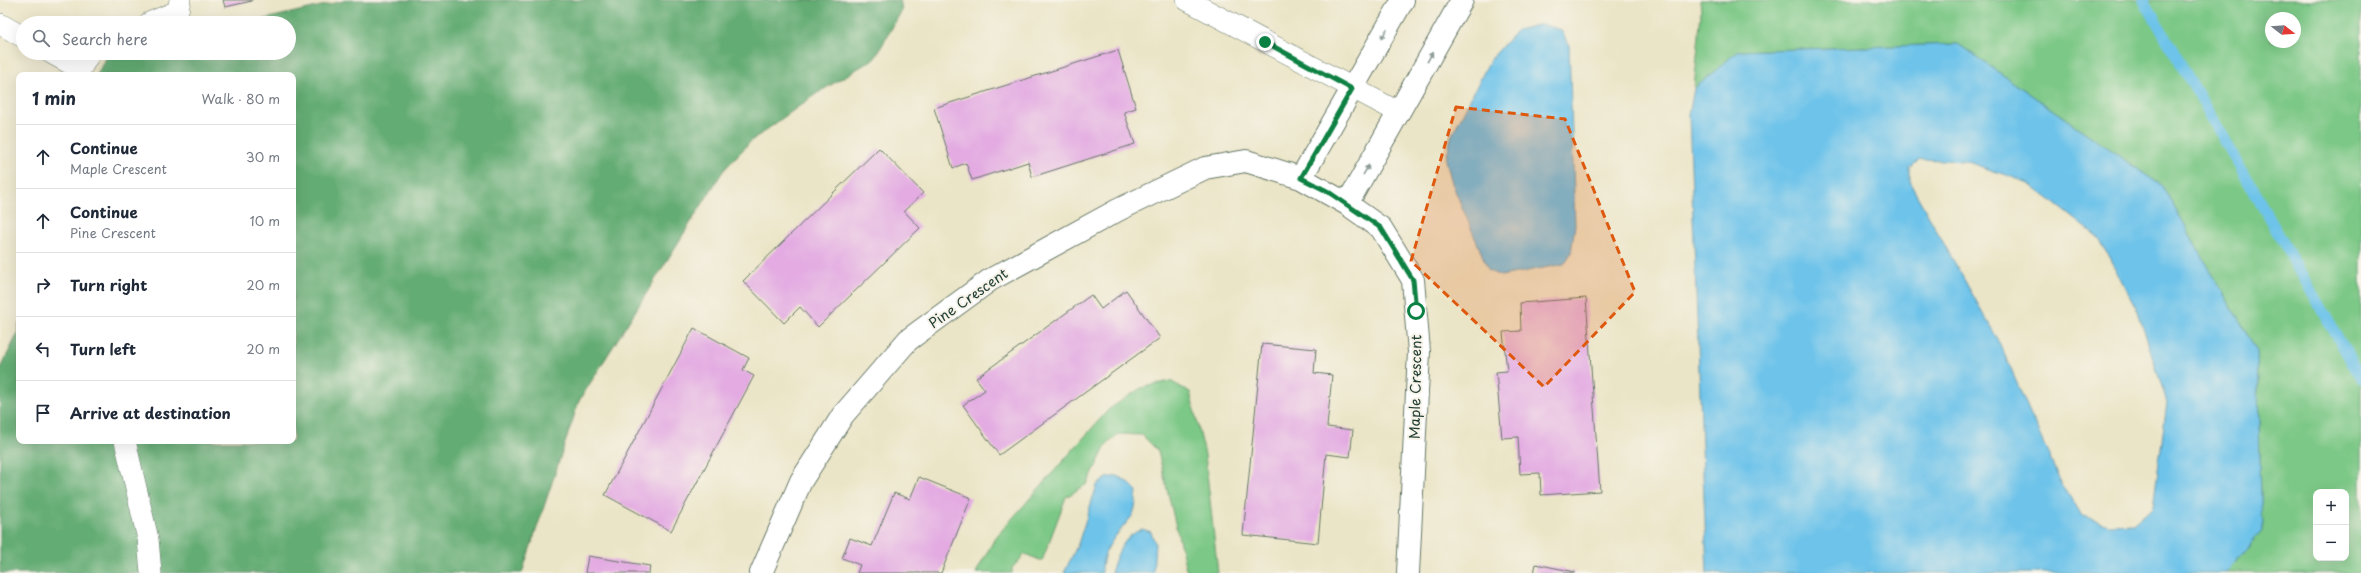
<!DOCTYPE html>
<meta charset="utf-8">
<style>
body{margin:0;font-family:"Playpen Sans",sans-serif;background:#f6f6f7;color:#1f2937}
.controls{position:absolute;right:12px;bottom:12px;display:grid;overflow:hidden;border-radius:8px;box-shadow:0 4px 16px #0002}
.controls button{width:36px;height:36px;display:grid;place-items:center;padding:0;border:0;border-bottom:1px solid #e0e1e3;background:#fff;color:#1f2937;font:20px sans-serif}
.compass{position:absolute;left:2265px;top:12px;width:36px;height:36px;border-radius:50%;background:#fff;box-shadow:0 4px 16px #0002;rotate:107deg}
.stop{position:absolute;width:12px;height:12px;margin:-9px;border:3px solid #0b8043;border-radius:50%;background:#fff}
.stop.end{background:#0b8043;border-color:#fff;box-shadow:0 1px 4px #0008}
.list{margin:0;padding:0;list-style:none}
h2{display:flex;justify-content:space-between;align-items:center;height:52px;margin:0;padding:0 16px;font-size:17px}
h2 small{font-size:13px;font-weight:400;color:#747a83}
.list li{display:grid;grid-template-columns:26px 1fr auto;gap:12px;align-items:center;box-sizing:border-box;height:64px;padding:0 16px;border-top:1px solid #e0e1e3}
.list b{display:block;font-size:15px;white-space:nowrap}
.list p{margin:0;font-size:13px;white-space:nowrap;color:#747a83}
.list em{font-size:13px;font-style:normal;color:#747a83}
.icon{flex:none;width:22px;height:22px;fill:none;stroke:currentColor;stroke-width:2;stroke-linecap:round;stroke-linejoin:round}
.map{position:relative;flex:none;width:2361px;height:573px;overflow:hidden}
.search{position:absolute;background:#fff;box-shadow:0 4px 16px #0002;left:16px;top:16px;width:280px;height:44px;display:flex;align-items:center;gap:10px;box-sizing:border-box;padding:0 14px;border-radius:22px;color:#747a83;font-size:15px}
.panel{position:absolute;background:#fff;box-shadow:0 4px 16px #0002;left:16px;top:72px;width:280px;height:372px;border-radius:8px}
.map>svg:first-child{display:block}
.green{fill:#7bc886;stroke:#4d825d;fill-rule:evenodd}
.forest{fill:#64ac73;stroke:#427454}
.water{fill:#6dc3ea;stroke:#46808f;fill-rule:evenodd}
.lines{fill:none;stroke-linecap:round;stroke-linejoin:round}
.stream{stroke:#6dc3ea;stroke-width:11}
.building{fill:#e3abe2}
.service-casing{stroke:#667867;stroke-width:22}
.minor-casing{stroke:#667867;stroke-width:24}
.service{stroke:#fff;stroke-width:21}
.minor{stroke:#fff;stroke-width:22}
.oneway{fill:#8f9e9a}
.route{stroke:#0b8043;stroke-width:5}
.marked{fill:#de580e;fill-opacity:0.2;stroke:#de580e;stroke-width:3;stroke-dasharray:8 5;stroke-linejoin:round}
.labels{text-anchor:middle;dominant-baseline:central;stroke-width:4;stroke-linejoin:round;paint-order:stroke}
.street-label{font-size:14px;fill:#1f3d34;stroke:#f7f3e8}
</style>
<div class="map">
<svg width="2361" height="573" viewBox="0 0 2361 573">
<rect width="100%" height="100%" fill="#f7f3e8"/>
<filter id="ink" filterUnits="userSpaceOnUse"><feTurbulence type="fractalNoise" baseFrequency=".025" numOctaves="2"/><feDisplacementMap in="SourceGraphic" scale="8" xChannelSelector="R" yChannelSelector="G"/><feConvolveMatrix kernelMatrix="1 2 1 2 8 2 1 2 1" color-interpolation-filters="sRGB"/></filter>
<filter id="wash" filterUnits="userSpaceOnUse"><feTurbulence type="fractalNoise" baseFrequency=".012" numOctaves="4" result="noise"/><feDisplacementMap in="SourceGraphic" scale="16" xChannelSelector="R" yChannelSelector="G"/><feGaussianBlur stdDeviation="0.9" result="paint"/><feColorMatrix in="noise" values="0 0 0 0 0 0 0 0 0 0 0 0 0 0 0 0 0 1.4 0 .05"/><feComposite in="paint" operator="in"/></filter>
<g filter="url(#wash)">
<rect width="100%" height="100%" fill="#ebe5c7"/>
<path class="green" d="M1700,0H2361V573H2226L2262,531L2257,352L2162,186L1958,44L1738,51L1694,89L1701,12ZM2271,18H2295V42H2271ZM2316,492H2346V558H2316Z
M1170,381L1190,392L1205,455L1218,573H1187L1158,451L1142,435L1118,434L1106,446L1087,484L1066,497L1042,561L1025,554L1012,568V573H976L995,538L1109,409L1141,388Z"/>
<path class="forest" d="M347,0H900L902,10L875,58L816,94L751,141L723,171L579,401L522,573H0V369L17,335L19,323V441H293V75H97L107,55L116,53H289V23H247Z"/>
<path class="water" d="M1542,24L1561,30L1569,45L1575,225L1571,253L1564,264L1501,276L1489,271L1452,183L1446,160L1451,137L1490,60L1517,30Z
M1958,44L2162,186L2257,352L2262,531L2226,573H1707L1689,115L1694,89L1738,51ZM1920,159L1965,161L2029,183L2098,237L2138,311L2167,403L2153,507L2134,524L2109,525L2081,515L2059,479L1998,340L1910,183V168Z
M1118,476L1130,484L1137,491C1136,499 1136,509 1132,516C1118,534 1101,548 1102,573H1064L1078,544L1097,485L1107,478Z
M1142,529L1151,532L1155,543L1153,573H1111C1117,553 1123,537 1142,529Z"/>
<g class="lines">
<path class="stream" d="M2144,0L2361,378"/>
</g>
<g id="blocks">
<path class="building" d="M223,0H252V1L225,7Z
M1118,50L1136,108L1124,112L1135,144L1032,177L1028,162L972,180L966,163L953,168L934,108Z
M879,148L923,193L904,211L920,228L818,327L800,307L784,323L743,281Z
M1126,290L1160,338L999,455L963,405L985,390L976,378L1091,295L1101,309Z
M1586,298L1600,491L1541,495L1540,473L1520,474L1518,437L1502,438L1496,372L1507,371L1503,332L1521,331L1520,303Z
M694,328L749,358L743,370L754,376L671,531L605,495Z
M1262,344L1316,349L1314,373L1332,375L1327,427L1353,430L1350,457L1326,454L1318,543L1243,535Z
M919,477L971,498L941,573H857L860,565L842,558L850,538L872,546L894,493L910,499Z
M588,556L650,566L649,573H585Z
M1536,564L1575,572V573H1534Z"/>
</g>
</g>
<g filter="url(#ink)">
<use href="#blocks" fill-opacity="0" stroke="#667867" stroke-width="1"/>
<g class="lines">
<defs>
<path id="service" d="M1187,0L1398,112
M149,23L178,11L180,0
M0,24L23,37
M51,53L80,69
M77,75L90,53
M125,441L148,539L151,573"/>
<path id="minor" d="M1301,178L1403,0
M1347,204L1462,0
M761,573L801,481L843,415L908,340L990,280L1118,210L1205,168L1246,161L1301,178L1347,204L1381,228L1413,280L1419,352L1408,573"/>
</defs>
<use href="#service" class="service-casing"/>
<use href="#minor" class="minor-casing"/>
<use href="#service" class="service"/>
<use href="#minor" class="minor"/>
</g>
<defs><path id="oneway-solid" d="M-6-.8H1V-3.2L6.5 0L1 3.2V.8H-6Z"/></defs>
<g class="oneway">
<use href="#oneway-solid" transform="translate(1384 34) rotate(120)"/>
<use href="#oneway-solid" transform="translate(1430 57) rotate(-61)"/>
<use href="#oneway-solid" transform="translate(1366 170) rotate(-60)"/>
</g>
</g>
<g class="lines" filter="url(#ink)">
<path class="route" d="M1265,42L1352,89L1301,178L1327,191L1381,228L1413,280L1416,311"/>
</g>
<path class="marked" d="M1456,107L1565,119L1635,292L1544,387L1411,261Z"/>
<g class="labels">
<g class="street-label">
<text transform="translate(968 298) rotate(-35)">Pine Crescent</text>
<text transform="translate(1415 387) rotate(-89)">Maple Crescent</text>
</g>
</g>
</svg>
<div class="controls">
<button>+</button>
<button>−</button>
</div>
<svg class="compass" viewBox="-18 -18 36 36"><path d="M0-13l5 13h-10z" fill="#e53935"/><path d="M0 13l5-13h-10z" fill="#747a83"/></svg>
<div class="stop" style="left:1416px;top:311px"></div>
<div class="stop end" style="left:1265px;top:42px"></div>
<div class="search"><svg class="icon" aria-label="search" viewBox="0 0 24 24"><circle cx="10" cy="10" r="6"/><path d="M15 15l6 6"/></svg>Search here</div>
<section class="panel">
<h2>1 min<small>Walk · 80 m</small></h2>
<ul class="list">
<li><svg class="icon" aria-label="ahead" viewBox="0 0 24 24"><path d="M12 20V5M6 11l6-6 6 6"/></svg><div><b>Continue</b><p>Maple Crescent</p></div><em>30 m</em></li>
<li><svg class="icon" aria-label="ahead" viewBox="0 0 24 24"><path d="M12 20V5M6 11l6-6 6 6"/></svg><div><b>Continue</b><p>Pine Crescent</p></div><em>10 m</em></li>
<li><svg class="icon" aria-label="right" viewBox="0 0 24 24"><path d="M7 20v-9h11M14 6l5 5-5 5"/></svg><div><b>Turn right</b></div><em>20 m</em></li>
<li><svg class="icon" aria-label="left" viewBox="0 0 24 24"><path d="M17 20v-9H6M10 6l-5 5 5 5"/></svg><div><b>Turn left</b></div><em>20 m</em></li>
<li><svg class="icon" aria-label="arrive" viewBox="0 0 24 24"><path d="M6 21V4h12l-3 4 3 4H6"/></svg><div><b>Arrive at destination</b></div></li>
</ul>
</section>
</div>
